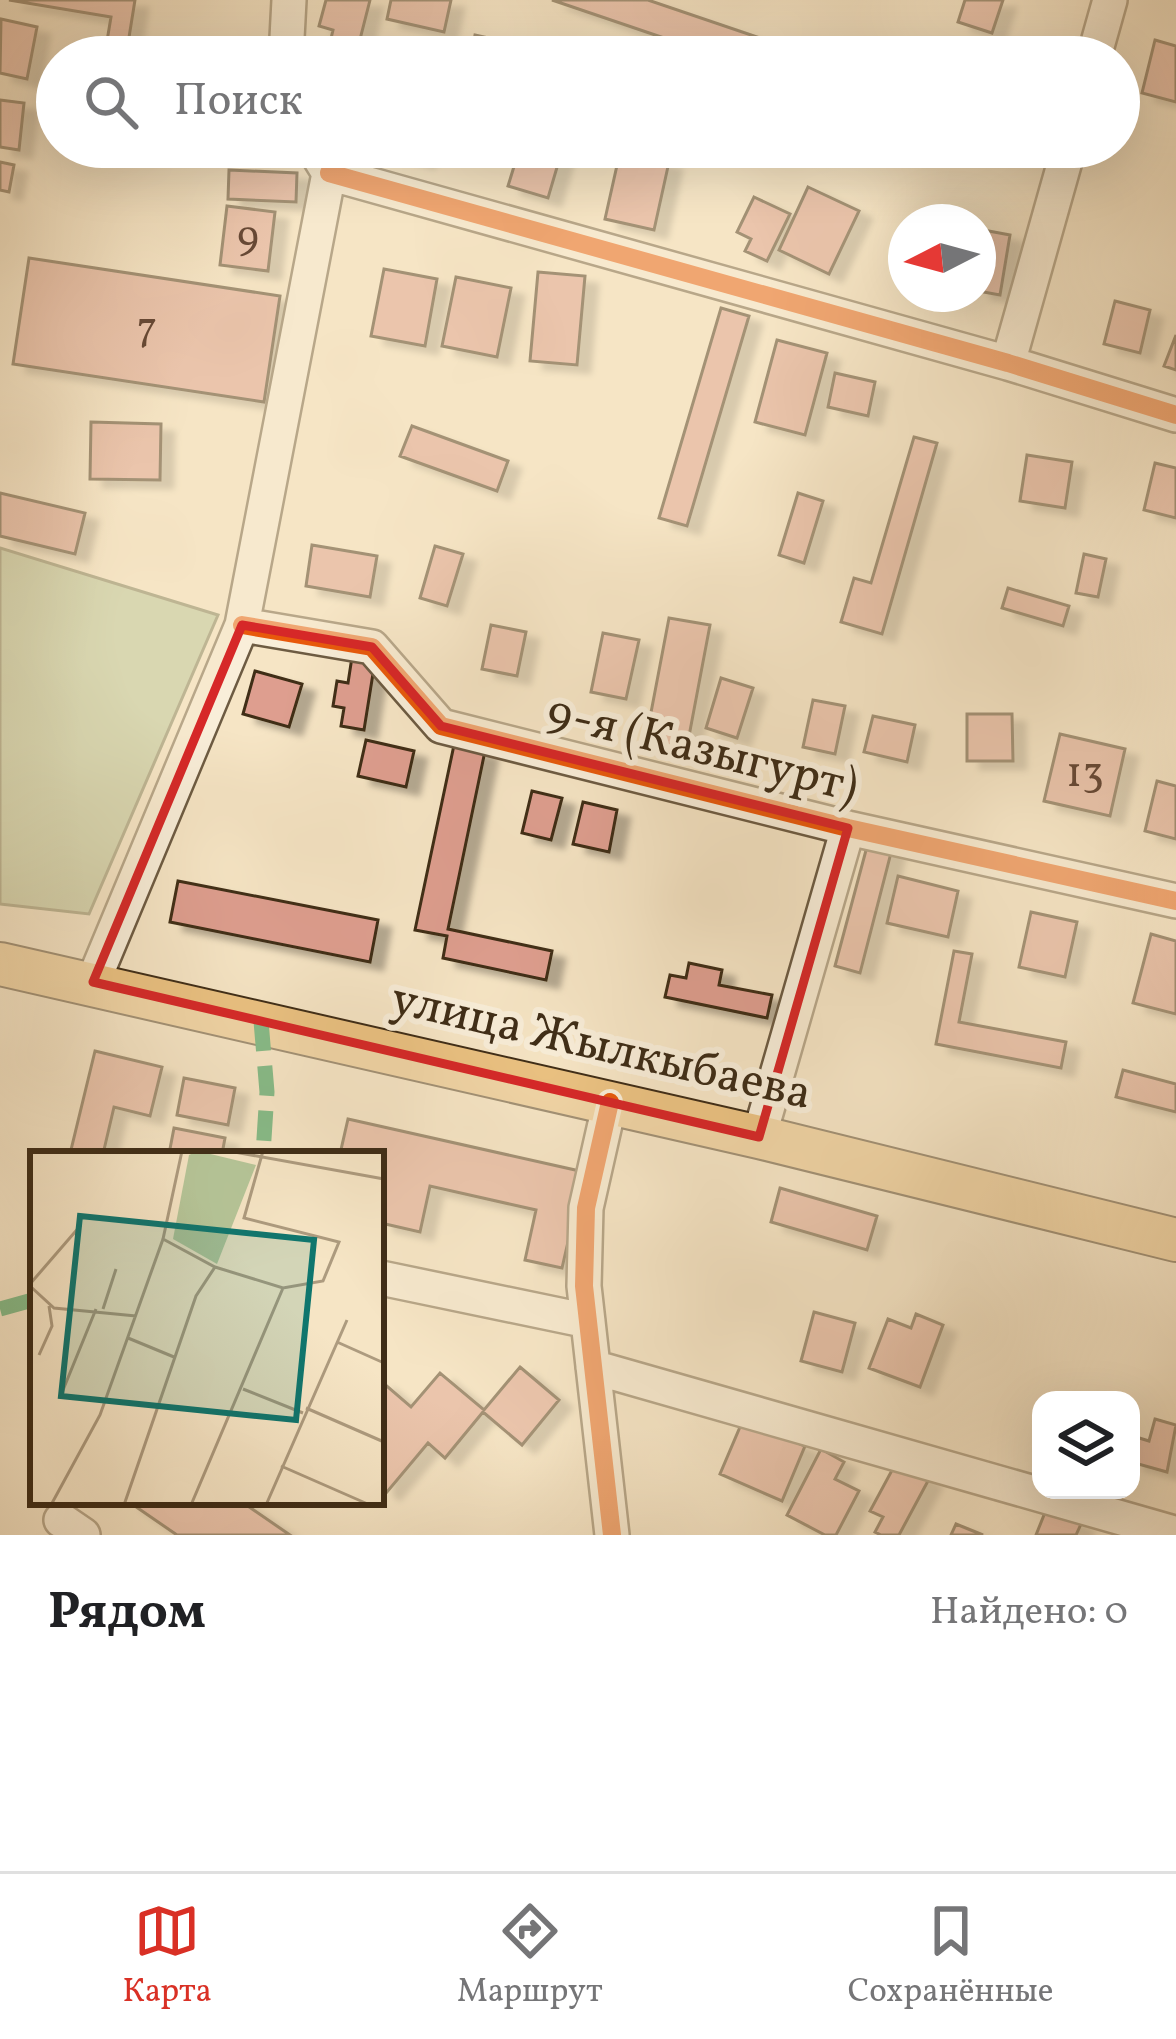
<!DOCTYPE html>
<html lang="ru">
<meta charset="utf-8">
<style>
body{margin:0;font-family:Vollkorn,serif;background:#f6f6f6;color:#202124}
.controls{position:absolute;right:36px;bottom:36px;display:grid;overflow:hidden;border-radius:24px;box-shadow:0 12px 48px #0002}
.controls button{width:108px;height:108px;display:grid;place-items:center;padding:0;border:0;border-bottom:3px solid #e0e0e0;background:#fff;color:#202124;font:60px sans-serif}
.compass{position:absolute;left:888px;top:204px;width:108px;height:108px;border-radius:50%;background:#fff;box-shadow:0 12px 48px #0002;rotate:264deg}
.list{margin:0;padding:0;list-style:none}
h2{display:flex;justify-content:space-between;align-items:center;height:156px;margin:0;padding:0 48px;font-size:51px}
h2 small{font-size:39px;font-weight:400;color:#757577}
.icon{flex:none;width:66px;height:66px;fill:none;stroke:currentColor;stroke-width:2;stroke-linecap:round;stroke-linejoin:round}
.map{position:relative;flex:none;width:1176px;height:1535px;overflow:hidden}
.search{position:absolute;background:#fff;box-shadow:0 12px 48px #0002;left:36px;right:36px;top:36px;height:132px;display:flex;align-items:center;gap:30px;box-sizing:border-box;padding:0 42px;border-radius:66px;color:#757577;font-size:45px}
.sheet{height:336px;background:#fff}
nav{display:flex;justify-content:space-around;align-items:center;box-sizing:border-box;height:168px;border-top:3px solid #e0e0e0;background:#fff;font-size:33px;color:#757577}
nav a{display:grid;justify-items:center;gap:6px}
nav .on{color:#d93025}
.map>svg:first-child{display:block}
.green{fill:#b6c699;stroke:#7a7a58;stroke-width:3}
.building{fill:#de9e8f;stroke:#3f2d17;stroke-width:3;filter:url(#shadow)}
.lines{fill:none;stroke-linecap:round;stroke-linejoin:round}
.minor-casing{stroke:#6d5b42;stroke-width:38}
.major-casing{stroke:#3f2d17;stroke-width:46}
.minor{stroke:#f9eed9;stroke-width:33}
.major{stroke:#ebc282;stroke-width:42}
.quiet{stroke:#00873e;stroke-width:15;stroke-dasharray:30 15;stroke-linecap:butt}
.cycleway-casing{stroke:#f9eed9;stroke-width:26}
.cycleway{stroke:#e8590c;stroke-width:18}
.marked{fill:none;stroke:#d62828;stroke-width:9;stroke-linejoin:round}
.labels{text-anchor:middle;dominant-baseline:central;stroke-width:12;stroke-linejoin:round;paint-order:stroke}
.number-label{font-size:42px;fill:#674935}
.street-label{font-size:48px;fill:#3f2d17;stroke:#f9eed9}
.inset-road{fill:none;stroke:#ad9b7f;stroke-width:3}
.view{fill:#0f766e;fill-opacity:0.15;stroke:#0f766e;stroke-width:6}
.inset-edge{fill:none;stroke:#3f2d17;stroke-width:6}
</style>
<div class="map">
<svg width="1176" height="1535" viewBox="0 0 1176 1535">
<defs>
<filter id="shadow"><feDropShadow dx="13" dy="8" stdDeviation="3" flood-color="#0004"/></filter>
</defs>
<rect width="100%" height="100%" fill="#f6e5c5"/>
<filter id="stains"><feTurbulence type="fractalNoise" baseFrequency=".00167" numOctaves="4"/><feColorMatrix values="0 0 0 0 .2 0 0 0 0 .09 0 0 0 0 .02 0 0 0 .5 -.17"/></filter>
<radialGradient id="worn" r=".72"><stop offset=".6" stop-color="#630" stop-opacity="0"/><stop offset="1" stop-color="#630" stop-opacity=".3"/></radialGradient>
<path class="green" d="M0,548L218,615L89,914L0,904Z"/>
<path class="building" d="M9,0H135L126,56L105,53L111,17Z
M326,0H370L356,55L329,47L333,30L319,26Z
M391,0H451L444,32L387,19Z
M552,0H648L816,57H720Z
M965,0H1003L992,33L958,22Z
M1,19L37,27L27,79L0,73Z
M475,35L543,50L542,57H471Z
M1155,40L1176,46V102L1142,93Z
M0,100L24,103L19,150L0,147Z
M381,147H426L421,160Z
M520,147H563L548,198L508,186Z
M620,152L669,162L654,230L605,219Z
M0,162L14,165L9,192L0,190Z
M229,170L297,173L296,202L228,199Z
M808,187L859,211L829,274L779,250Z
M754,197L790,214L767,261L745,251L751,239L737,232Z
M227,206L275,212L268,271L220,265Z
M978,229L1010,235L1000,295L978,291Z
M29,258L280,296L264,402L13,364Z
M384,269L437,279L425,346L371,336Z
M538,272L585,276L577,365L530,361Z
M456,277L511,288L497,357L442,346Z
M1115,301L1150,310L1140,353L1104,344Z
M721,308L749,316L687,526L659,518Z
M1176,335V370L1164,366Z
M777,340L827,353L805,435L755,422Z
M835,373L875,382L868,416L828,407Z
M91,422L161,424L160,480L90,479Z
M412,426L508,461L497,491L400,456Z
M914,437L937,443L882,634L841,622L854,578L871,583Z
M1027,455L1072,462L1065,508L1020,501Z
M1155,463L1176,468V518L1144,510Z
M0,493L85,513L75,554L0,536Z
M798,493L823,501L804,563L779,555Z
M312,545L377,556L370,597L306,586Z
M435,546L463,554L447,606L420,598Z
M1084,554L1106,559L1098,597L1076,593Z
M1008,588L1069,606L1063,626L1002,608Z
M669,618L710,625L686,752L645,744Z
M491,625L526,632L517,676L482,669Z
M603,633L639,640L626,699L591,692Z
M352,657L375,661L364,730L341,726L344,708L333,706L337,681L348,683Z
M255,671L302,684L289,727L243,714Z
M721,678L753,688L737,738L706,728Z
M813,700L845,706L835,754L803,747Z
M967,714H1012L1013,761H967Z
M873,716L915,725L907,762L864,752Z
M1060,734L1125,749L1110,816L1044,801Z
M366,740L414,751L406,787L358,776Z
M454,745L485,751L448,929L552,951L546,980L443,958L447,936L415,930Z
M1157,781L1176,786V839L1145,831Z
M532,791L562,798L551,840L522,833Z
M583,802L617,810L609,852L573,844Z
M869,839L893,845L860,973L835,966Z
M898,876L958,891L948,937L887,923Z
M178,881L378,920L370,962L170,922Z
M1031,912L1077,922L1065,977L1019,967Z
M1151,934L1176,941V1014L1133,1003Z
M954,951L972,954L959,1022L1066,1042L1061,1068L936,1044Z
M689,963L722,970L719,985L772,995L767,1018L665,997L670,975L686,978Z
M95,1051L162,1067L150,1116L114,1107L103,1154H70Z
M1123,1070L1176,1084V1112L1116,1097Z
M184,1078L235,1088L228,1125L177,1115Z
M348,1119L584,1172L562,1268L525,1260L536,1210L430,1186L420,1232L381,1223V1154H340Z
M174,1128L225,1138L222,1154H169Z
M780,1188L877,1216L867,1250L771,1222Z
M814,1312L855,1323L842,1372L801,1361Z
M916,1314L943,1325L920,1387L869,1368L888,1319L911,1328Z
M520,1367L559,1400L522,1445L483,1412L445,1458L428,1443L387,1492L381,1487V1381L411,1407L440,1373L484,1410Z
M1155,1419L1176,1425L1167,1472L1131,1462L1136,1437L1149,1441Z
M743,1420L805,1446L782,1501L720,1474Z
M821,1449L844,1462L835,1479L859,1491L836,1535H825L787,1515Z
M897,1461L929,1479L899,1535H881L875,1532L883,1517L870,1511Z
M129,1502H242L290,1535H177Z
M1046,1510L1081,1524L1076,1535H1036Z
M956,1524L983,1535H951Z"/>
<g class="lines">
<defs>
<path id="minor" d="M286,57L289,0
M1094,57L1110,0
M329,173L1008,363L1176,415
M1008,363L1069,147
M242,625L372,647L441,726L848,828L1176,901
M93,982L242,625L329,173L313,147
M610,1102L586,1208L584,1286L612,1535
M759,1137L848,828
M381,1278L588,1321
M593,1367L1174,1533
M61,1520L83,1535"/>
<path id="major" d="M0,964L759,1137L1176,1240"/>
</defs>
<use href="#minor" class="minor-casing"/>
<use href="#major" class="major-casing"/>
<use href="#minor" class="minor"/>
<use href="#major" class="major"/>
<path class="quiet" d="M261,1021L267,1092L263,1154
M0,1309L33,1300"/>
<defs>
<path id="cycleway" d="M329,173L1008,363L1176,415
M242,625L372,647L441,726L848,828L1176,901
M610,1102L586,1208L584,1286L612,1535"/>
</defs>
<use href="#cycleway" class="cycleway-casing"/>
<use href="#cycleway" class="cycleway"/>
</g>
<path d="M0 0H1176V1535H0ZM242,625L372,647L441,726L848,828L759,1137L93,982Z" fill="#f6e5c5" fill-opacity=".55" fill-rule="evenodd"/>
<path class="marked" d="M242,625L372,647L441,726L848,828L759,1137L93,982Z"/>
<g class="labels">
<g class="number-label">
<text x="248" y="238">9</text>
<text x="147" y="330">7</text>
<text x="1085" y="775">13</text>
</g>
<g class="street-label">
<text transform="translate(702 751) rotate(14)">9-я (Казыгурт)</text>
<text transform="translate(601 1048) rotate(13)">улица Жылкыбаева</text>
</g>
</g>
<g transform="translate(30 1151)">
<rect width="354" height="354" fill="#f6e5c5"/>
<path d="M168,0L226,14L187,113L143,88L159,4Z" fill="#b6c699"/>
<path class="inset-road" d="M199,0L354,28M133,88L185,116L253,137L293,130L309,91L214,67L233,0M0,133L51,74M0,135L24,157L106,165M73,158L86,118M98,187L144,206M307,191L354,212M9,204L22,175L19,155M213,238L273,262M31,244L66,158M276,257L354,291M251,315L340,354M21,354L70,264L133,88L152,0M94,354L166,145L185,116M161,354L253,137M236,354L317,169"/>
<path class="view" d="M50,65L284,89L266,269L31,245Z"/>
<rect width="354" height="354" class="inset-edge"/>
</g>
<rect width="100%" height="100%" filter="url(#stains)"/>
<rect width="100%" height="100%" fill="url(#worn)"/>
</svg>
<div class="controls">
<button><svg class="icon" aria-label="layers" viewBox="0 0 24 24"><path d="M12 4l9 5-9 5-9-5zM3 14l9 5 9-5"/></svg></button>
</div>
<svg class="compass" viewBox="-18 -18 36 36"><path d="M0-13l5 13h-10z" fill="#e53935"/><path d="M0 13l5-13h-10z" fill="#757577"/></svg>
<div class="search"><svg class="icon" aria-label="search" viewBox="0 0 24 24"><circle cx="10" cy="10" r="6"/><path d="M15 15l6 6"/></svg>Поиск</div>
</div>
<section class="sheet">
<h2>Рядом<small>Найдено: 0</small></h2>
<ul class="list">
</ul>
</section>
<nav>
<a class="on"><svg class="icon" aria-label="map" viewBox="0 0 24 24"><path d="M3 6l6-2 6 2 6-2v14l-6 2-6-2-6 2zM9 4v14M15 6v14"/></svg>Карта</a>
<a><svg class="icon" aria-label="directions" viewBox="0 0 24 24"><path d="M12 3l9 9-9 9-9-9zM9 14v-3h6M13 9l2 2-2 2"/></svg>Маршрут</a>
<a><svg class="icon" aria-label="saved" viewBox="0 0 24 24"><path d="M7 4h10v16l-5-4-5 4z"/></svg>Сохранённые</a>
</nav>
